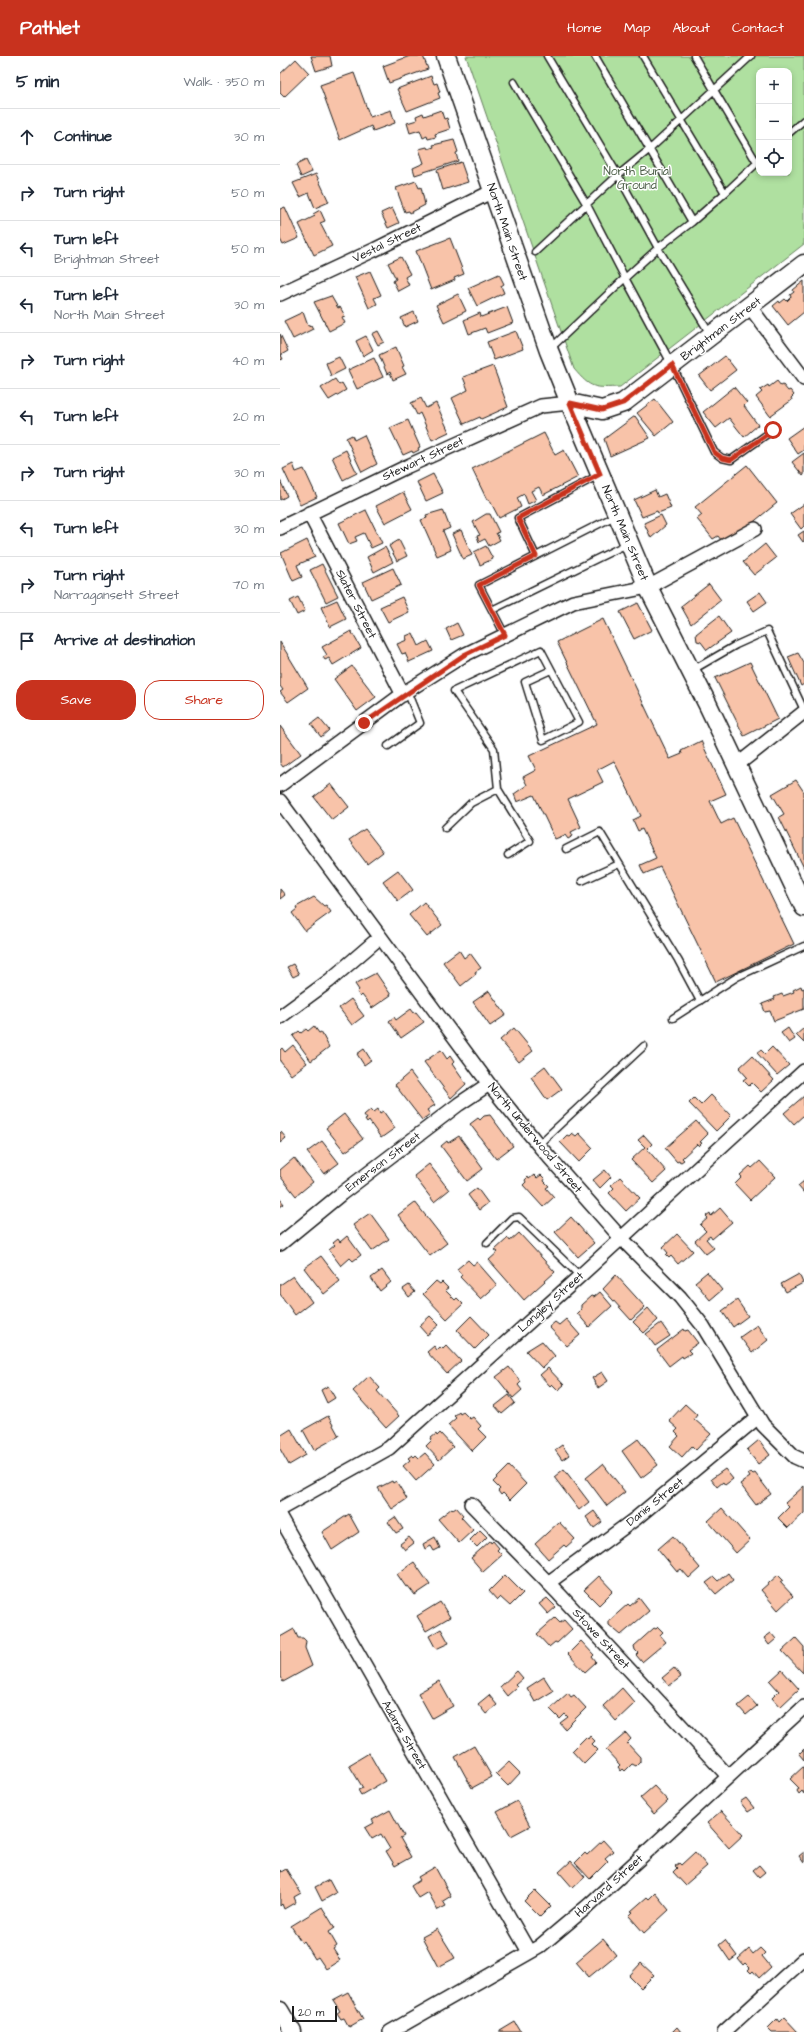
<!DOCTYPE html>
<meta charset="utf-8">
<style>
body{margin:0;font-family:"Architects Daughter",sans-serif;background:#f2f2f3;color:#1f2937}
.controls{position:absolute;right:12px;top:12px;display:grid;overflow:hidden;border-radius:8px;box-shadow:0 2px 6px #0003}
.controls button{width:36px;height:36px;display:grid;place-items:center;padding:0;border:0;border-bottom:1px solid #e0e1e3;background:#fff;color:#1f2937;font:20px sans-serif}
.scale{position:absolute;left:12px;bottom:10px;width:45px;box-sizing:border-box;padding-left:4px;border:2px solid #1c1c1c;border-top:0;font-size:11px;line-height:14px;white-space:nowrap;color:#1c1c1c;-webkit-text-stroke:3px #fff;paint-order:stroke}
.stop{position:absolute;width:12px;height:12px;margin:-9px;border:3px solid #c8321e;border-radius:50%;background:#fff}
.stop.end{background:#c8321e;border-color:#fff;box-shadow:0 1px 4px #0008}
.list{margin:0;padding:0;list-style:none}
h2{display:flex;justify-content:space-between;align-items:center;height:52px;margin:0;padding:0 16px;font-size:17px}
h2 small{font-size:13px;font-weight:400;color:#747a83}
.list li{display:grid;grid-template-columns:26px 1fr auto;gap:12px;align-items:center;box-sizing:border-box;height:56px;padding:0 16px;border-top:1px solid #e0e1e3}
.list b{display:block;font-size:15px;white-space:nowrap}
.list p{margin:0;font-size:13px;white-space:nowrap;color:#747a83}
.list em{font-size:13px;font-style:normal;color:#747a83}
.actions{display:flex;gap:8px;padding:12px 16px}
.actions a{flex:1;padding:9px 0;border:1px solid #c8321e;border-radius:16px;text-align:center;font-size:14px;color:#c8321e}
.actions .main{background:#c8321e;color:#fff}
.icon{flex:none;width:22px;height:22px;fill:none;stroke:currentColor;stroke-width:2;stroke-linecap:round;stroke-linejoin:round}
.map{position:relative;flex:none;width:524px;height:1976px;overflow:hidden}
header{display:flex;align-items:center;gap:24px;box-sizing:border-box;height:56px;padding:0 20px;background:#c8321e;color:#fff}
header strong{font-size:19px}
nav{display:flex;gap:22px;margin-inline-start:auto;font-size:14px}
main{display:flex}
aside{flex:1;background:#fff}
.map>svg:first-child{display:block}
.green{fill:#afe0a0;stroke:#667e5e;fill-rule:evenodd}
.building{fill:#f8c3a9;stroke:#1c1c1c}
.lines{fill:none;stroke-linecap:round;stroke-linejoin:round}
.service-casing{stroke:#1c1c1c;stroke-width:9}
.minor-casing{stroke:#1c1c1c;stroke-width:16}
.tertiary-casing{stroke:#1c1c1c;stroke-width:19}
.secondary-casing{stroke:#1c1c1c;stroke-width:21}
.service{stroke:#fff;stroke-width:6}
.minor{stroke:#fff;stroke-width:13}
.tertiary{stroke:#fff;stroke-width:16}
.secondary{stroke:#fff;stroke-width:18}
.route{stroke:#c8321e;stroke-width:5}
.labels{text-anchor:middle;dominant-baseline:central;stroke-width:3;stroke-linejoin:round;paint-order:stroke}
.park-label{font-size:12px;fill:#4f614a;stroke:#fff}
.street-label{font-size:12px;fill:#1c1c1c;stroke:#fff}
</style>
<header>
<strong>Pathlet</strong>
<nav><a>Home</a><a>Map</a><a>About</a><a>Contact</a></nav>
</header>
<main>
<aside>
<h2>5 min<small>Walk · 350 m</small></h2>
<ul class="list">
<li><svg class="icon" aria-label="ahead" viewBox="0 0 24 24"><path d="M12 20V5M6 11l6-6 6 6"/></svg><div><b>Continue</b></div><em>30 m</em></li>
<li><svg class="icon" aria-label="right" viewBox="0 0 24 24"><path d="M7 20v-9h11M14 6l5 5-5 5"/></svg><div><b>Turn right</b></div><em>50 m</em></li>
<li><svg class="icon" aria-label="left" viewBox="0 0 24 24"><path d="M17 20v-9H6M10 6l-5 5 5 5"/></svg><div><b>Turn left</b><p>Brightman Street</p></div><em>50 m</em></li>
<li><svg class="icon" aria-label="left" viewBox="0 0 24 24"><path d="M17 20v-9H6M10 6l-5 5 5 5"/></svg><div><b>Turn left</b><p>North Main Street</p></div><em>30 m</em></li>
<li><svg class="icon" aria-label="right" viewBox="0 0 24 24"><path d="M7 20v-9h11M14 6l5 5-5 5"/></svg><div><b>Turn right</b></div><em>40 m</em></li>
<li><svg class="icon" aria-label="left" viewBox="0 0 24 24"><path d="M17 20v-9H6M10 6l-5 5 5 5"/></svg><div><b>Turn left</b></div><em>20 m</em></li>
<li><svg class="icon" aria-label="right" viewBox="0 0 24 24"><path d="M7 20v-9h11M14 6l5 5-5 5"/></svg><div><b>Turn right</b></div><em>30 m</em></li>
<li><svg class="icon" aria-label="left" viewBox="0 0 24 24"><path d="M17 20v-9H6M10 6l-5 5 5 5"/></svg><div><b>Turn left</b></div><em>30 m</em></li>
<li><svg class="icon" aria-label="right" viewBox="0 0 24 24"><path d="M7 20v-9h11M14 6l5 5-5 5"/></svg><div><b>Turn right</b><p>Narragansett Street</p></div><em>70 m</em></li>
<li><svg class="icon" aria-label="arrive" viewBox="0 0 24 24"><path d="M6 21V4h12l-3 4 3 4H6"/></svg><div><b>Arrive at destination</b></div></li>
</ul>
<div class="actions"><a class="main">Save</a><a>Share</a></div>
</aside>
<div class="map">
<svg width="524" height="1976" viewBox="0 0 524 1976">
<rect width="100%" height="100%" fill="#fff"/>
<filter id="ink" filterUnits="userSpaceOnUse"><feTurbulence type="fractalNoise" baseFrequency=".025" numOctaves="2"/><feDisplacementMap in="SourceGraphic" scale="8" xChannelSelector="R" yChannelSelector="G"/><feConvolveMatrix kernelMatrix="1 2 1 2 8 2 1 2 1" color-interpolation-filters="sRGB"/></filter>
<g filter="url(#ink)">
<path class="green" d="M186,0H524V188L340,331C314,332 311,333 294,313ZM479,15H509V117H479Z"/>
<path class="building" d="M31,0H50L52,10L36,15Z
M130,0H143L148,13L109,27L103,10Z
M16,3L29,17L4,41L0,37V18Z
M74,17L90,61L111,54L115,67L93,75L91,70L60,84L40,29Z
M151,20L154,28L157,27L160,36L158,37L160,42L127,55L117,33Z
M161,54L164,63L167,62L170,73L155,78L156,81L148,83L147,80L143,82L140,74L130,77L127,67L137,64L136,60L143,57L144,60Z
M174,84L178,96L176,97L178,105L135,119L133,112L144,107L139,93L147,91L148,93L154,91L153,89Z
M26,104L32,116L21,121L16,109Z
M181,106L188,126L163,134L157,114Z
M36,118L49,146L35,152L29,137L20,141L13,127Z
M136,125L139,132L141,131L145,149L130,157L129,155L125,156L116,132Z
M5,151L19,182L3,189L0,183V153Z
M112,152L119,167L108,172L101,157Z
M40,154L45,165L40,167L52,190L34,199L19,168L35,160L33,158Z
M170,182L184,218L174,222L175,224L151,234L136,195Z
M121,201L130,218L125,221L129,229L118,235L113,225L116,223L108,207Z
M90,215L101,239L94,242L97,248L89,252L75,221Z
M219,218L224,228L221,230L224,237L197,250L188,232Z
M524,225V256L508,269L493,250L499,245L500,247L505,243L507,245L511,241L510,239L514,236L513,234Z
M178,238L186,255L164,266L156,249Z
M51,240L58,252L60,251L65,260L62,261L65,267L49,275L34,246Z
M227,251L233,267L207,277L205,272L189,278L184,264L200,257L201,261Z
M23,256L28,270L31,269L33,273L13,283L4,265Z
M134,256L138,265L125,271L121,262Z
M98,275L104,286L98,289L92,278Z
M236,275L243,293L214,304L207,286Z
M0,278L8,295L1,299L3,303L0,304Z
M86,280L93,294L83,300L76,285Z
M116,291L124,310L122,311L126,318L113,324L110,316L107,318L99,299Z
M445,300L456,314L430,334L419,320Z
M59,301L65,313L51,320L46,307Z
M94,302L103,321L77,333L68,314Z
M213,310L228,351L201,363L200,361L184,368L172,342L188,334L183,321Z
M55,323L59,329L62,327L66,334L49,344L41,332Z
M497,325L501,330L503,329L508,335L510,334L514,339L511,342L512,344L490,360L476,341L482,336L480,334L488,329L489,331Z
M454,331L467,347L464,350L478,369L464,381L449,362L436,372L423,356Z
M141,342L146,352L156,347L169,376L152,384L140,357L137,359L131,347Z
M375,343L393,366L376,380L357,357Z
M355,360L370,382L330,400L324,383Z
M128,364L140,391L138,392L139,394L133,397L132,395L123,399L110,372Z
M524,370V394L518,398L507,382Z
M264,377L275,399L284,394L298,421L263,439L259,431L251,435L256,444L248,448L244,438L237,442L241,451L219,462L209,443L207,444L192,413Z
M72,379L74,384L84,379L97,408L82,416L66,382Z
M66,394L77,417L63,424L52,401Z
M524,397V419L523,420L512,406Z
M13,408L16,416L24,413L37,441L20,449L3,413Z
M467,409L497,447L445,489L438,480L433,483L417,463L422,459L415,451Z
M153,418L163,437L146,445L137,426Z
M0,424L7,440L0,444Z
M375,434L378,441L385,438L391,452L378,457L377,455L362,461L354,444Z
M123,436L132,453L105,467L96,450Z
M524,448V470L521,473L510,458Z
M86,454L102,487L91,492L84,477L75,481L77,485L69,488L59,467Z
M163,454L170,472L163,475L171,494L157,500L141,464L147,462L146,459Z
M206,458H210L219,476L216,477L220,484L209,490L205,483L199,486L197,480L200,479L193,466Z
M381,459L386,469L371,482L364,467Z
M181,474L192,499L183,503L172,478Z
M524,475V485L523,486L518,479Z
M27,484L35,501L17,509L22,521L13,525L1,497Z
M119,484L127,500L117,505L109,490Z
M485,488L496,502L474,519L463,506Z
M206,490L213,503L200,509L194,496Z
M105,491L113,506L94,516L87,501Z
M42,508L58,540L46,546L30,514Z
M113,512L121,529L91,543L83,526Z
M429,528L441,544L411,568L401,550Z
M480,536L487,546L474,555L467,545Z
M18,541L25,555L17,559L10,545Z
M122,541L129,556L108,566L100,551Z
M57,544L66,563L50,571L41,551Z
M358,547L372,574L354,583L340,556Z
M439,560L451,577L427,594L421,586L417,585L416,578Z
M323,563L390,703L402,698L401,695L421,685L446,738L430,745L441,768L453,762L514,888L436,926L380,811L364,818L360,809L376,802L362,773L358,775L353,764L361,760L334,705L317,714L323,726L288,743L301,771L291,776L293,780L288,783L285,779L275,783L254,739L237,746L234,738L247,729L243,721L256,714L249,700L317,668L277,586Z
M177,567L183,579L171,584L166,573Z
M71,575L81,592L53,609L49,602L45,604L43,601L47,599L42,591Z
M133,577L139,590L148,585L153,595L129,606L125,597L122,598L117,588L127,584L126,580Z
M0,586L28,632L8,646L0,636L3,634L0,630Z
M518,597L524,607V628L521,630L508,601Z
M470,606L498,663L464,680L435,622Z
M72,610L96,641L77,655L54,623Z
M39,662L49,674L41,681L31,668Z
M0,670L21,698L3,711L0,707Z
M516,724L524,736V812L499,761L504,758L492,738Z
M51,728L69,751L52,764L34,741Z
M85,773L103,796L87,808L69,784Z
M118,814L133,834L118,845L103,825Z
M0,833L5,839L0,843Z
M34,841L44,850L46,849L51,856L25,875L12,857L17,853L16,851Z
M144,846L162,869L147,881L129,859Z
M179,894L184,902L190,897L201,912L195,916L196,918L181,930L163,906Z
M13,908L19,918L13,921L7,911Z
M96,917L111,939L92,952L82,939L80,941L77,936L79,934L75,928Z
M521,930L522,933L524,932V953L494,965L490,955L485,956L482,948L495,943L494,941L502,938L503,940L514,936L513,934Z
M209,935L226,959L210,970L193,946Z
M71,943L84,960L72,969L59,952Z
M131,953L134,957L136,956L144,966L121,982L109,965L114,961L116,964Z
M34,970L39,977L41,976L49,991L31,1005L13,980L19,975L21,977L26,973L28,975Z
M234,972L253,995L239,1006L220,984Z
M508,972L515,983L509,987L501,977Z
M524,972V987L516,979Z
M13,989L27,1007L11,1019L0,1005V994L2,992L5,996Z
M492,991L509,1009L497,1019L477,997L481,994L485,998Z
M84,993L91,1004L84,1009L77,998Z
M161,994L167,1003L170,1000L174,1006L172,1008L186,1028L171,1042L144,1006Z
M472,1000L494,1024L481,1036L472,1027L469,1030L463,1024L467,1021L459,1012Z
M265,1010L282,1033L267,1044L251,1021Z
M130,1016L155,1049L147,1054L150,1058L142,1064L115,1029Z
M431,1039L451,1060L436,1075L409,1047L414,1042L421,1049Z
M524,1040V1059L514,1068L504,1057Z
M91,1053L94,1056L98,1053L100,1057L103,1055L115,1072L101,1082L89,1065L87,1067L85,1064L87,1063L84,1059Z
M64,1058L83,1083L65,1096L46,1072Z
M210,1059L233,1090L216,1103L190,1068L198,1062L200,1064L204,1060Z
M416,1065L428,1078L420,1086L422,1087L419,1090L417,1088L402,1102L404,1104L401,1106L399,1105L397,1106L385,1092Z
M1,1076L6,1082L0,1087V1077Z
M292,1077L296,1080L299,1077L313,1092L299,1106L280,1086L287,1079L289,1080Z
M364,1079L372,1088L367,1093L386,1115L373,1127L351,1104L365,1091L358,1084Z
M179,1080L203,1113L187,1125L161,1090L167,1085L168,1087Z
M42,1085L59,1107L44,1118L27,1096Z
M14,1102L33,1126L16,1140L0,1120V1114Z
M480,1105L495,1121L470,1144L455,1128L462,1121L460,1119L470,1110L472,1112Z
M149,1108L169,1134L154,1146L134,1120Z
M325,1114L331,1121L320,1132L313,1124Z
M254,1119L257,1122L261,1119L265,1123L264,1125L269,1130L266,1132L274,1141L263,1151L243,1129L246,1126L245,1124L248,1121L249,1123Z
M340,1121L360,1142L346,1155L329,1137L334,1132L331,1129Z
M524,1125V1137L518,1130Z
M197,1132L208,1147L199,1154L188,1139Z
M0,1143L4,1148L0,1151Z
M135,1146L167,1187L150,1200L118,1159Z
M440,1152L452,1166L432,1183L430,1180L426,1183L434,1192L426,1198L415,1185L426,1175L420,1169L428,1162L426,1160L430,1157L431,1160Z
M90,1157L109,1183L92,1195L73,1169Z
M291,1161L314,1187L298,1201L275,1176Z
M239,1177L275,1216L244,1244L209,1204L218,1196L215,1194L228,1182L230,1185Z
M397,1178L413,1195L398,1208L391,1200L389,1202L386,1199L388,1197L383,1191Z
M67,1180L81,1199L73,1205L70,1202L61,1210L49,1194L55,1189L53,1187L58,1183L60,1186Z
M41,1200L60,1225L44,1238L24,1212Z
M188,1204L193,1209L197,1206L217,1229L201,1243L180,1221L182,1219L177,1213Z
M102,1214L111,1226L100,1235L91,1222Z
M427,1216L442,1234L430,1244L415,1226Z
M519,1218L523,1227L506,1236L501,1228Z
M336,1219L365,1251L351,1264L323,1233Z
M13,1220L32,1246L15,1259L0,1238V1229Z
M156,1225L160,1228L162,1226L168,1232L165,1234L175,1244L177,1242L183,1248L167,1263L143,1238Z
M129,1229L135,1236L129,1241L123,1233Z
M320,1236L332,1250L309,1271L297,1257L301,1253V1249L311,1240L314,1241Z
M457,1244L468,1260L453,1271L442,1255Z
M368,1252L378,1264L364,1277L353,1266Z
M150,1260L159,1269L147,1279L139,1270Z
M191,1260L209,1279L195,1293L177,1274Z
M286,1263L300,1279L287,1290L269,1271L275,1266L279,1269Z
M381,1267L390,1280L375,1290L366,1278Z
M477,1269L488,1284L472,1297L460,1281Z
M404,1273L405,1275L408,1274L418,1287L408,1294L411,1297L403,1302L402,1300L389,1310L377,1294Z
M262,1285L275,1300L262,1312L246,1295Z
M166,1289L181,1305L167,1318L147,1296L154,1290L157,1294L160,1291L162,1293Z
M229,1311L241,1326L238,1329L242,1334L233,1342L216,1321Z
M268,1312L284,1329L278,1334L272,1328L270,1330L260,1319Z
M322,1316L328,1325L318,1332L312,1322Z
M89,1320L100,1332L97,1335L119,1360L106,1372L73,1335Z
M48,1330L55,1342L47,1347L41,1334Z
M229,1339L235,1347L222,1358L215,1350Z
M405,1348L417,1359L414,1363L431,1378L416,1394L412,1390L402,1401L390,1390L399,1380L395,1376L398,1373L389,1365Z
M179,1356L180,1358L183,1356L190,1363L193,1361L201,1370L198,1373L206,1381L192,1395L168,1369L176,1362L174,1360Z
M48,1360L59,1380L34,1394L23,1374Z
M11,1373L26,1399L9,1409L0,1393V1380Z
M160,1377L173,1391L159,1404L146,1390L152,1384L151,1382L156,1378L157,1380Z
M358,1383L378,1409L361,1422L342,1395Z
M479,1384L490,1399L478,1408L467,1394Z
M282,1389L289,1399L282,1404L275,1394Z
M145,1397L155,1408L136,1425L123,1410L130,1404L128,1402L132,1399L134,1401L136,1399L139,1402Z
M323,1408L345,1436L327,1450L306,1422Z
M229,1410L246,1428L230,1444L223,1437L221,1439L218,1435L220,1433L213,1426Z
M284,1413L309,1446L299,1454L274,1421Z
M445,1413L453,1423L445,1429L443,1426L437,1431L431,1423Z
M471,1416L473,1418L475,1417L491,1438L476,1449L460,1428L470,1421L468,1418Z
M112,1425L113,1427L116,1425L127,1443L112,1453L98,1432Z
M524,1430V1457L508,1472L498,1462L509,1451L505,1447Z
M176,1451L183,1459L181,1461L193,1474L179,1487L158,1463L172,1452L173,1453Z
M442,1452L470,1484L456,1497L428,1465Z
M314,1455L322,1466L314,1472L306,1461Z
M69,1458L79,1476L52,1494L42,1476Z
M115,1461L123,1473L116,1477L108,1466Z
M279,1466L295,1483L286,1491L284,1489L268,1503L255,1488Z
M200,1474L207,1481L197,1491L190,1484Z
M393,1480L420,1512L409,1522L401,1513L397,1516L378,1493Z
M129,1481L134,1487L125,1494L120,1488Z
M155,1481L160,1492L154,1495L151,1490L145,1493L143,1488Z
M210,1485L211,1487L213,1485L219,1492L217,1494L222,1499L203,1516L191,1502Z
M134,1506L150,1529L135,1539L128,1530L126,1531L117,1518Z
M448,1517L453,1524L436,1538L426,1527L434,1521L438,1525Z
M225,1519L243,1537L230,1550L220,1541L217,1544L209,1535Z
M498,1519L503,1524L500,1526L513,1540L498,1554L481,1534Z
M319,1520L333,1535L319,1549L304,1534Z
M267,1542L276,1551L268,1558L259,1548Z
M359,1542L369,1555L341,1579L329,1569V1565L348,1548L350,1550Z
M160,1546L170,1561L146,1575L137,1560Z
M275,1562L280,1567L284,1564L292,1573L277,1587L275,1586L269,1591L257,1578Z
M378,1571L383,1576L380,1579L386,1586L362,1606L356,1599L358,1597L355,1594L354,1590L374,1572L376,1573Z
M14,1573L18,1582H23L26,1585L25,1592L32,1610L3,1626L0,1621V1581Z
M161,1573L169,1587L156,1593L149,1580Z
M491,1577L496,1583L489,1589L484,1582Z
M516,1582L524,1591L523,1617L502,1595Z
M301,1585L314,1599L312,1601L316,1606L305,1616L288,1598Z
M394,1612L401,1621L389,1630L382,1622Z
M502,1614L519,1633L500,1651L492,1642L499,1635L490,1625Z
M237,1615L243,1622L235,1629L237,1631L227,1640L220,1631Z
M264,1621L273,1635L255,1646L247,1632Z
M159,1625L173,1650L152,1662L138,1637Z
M342,1632L355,1647L336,1665L323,1650Z
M288,1637L291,1641L294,1639L306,1652L285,1673L280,1667L288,1661L285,1658L280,1663L270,1653Z
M209,1639L217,1649L206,1658L198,1648Z
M469,1641L477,1650L466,1659L458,1650Z
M346,1677L351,1683L347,1687L360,1701V1706L356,1710L352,1708L345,1715L343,1713L341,1715L338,1711L340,1709L326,1694Z
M310,1680L315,1685L312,1688L318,1694L304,1708L292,1695L306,1681L308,1683Z
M194,1690L212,1721L192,1732L175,1701Z
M524,1693V1704L519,1698Z
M89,1697L105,1725L81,1739L78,1734L83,1732L69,1709Z
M229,1706L240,1717L228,1730L216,1718Z
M524,1710V1738L522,1735L519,1738L517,1735L519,1732L510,1723Z
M374,1730L388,1745L374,1758L360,1742Z
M466,1742L474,1752L468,1756L460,1746Z
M237,1745L250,1770L231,1780L217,1756Z
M110,1754L124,1780L120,1782L131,1801L115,1810L106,1795L110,1793L101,1778L92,1783L85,1772L94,1767L92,1764Z
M441,1755L463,1779L449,1792L427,1767Z
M323,1784L333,1795L325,1802L328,1805L310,1823L295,1807L305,1797L307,1799Z
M415,1796L427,1810L405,1829L393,1816L397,1812L395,1810L399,1807L401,1809Z
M524,1796V1807L519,1800Z
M291,1805L305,1821L293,1832L279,1816Z
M479,1809L485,1816L479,1821L473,1814Z
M155,1811L171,1840L163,1845L166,1850L158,1854L148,1836L138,1842L131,1830L140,1824L138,1821Z
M6,1813L21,1837L14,1841L16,1846L4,1853L2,1848L0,1850V1814L1,1816Z
M49,1824L56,1837L42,1845L35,1831Z
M255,1834L271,1850L260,1861L244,1845Z
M375,1837L389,1854L364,1877L349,1860L353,1856L351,1855L367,1841L369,1843Z
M42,1851L55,1872L49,1876L57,1890L53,1893L60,1904L46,1913L38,1901L35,1903L24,1885L22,1887L11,1870Z
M157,1873L175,1902L158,1911L142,1881Z
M323,1883L336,1899L309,1921L296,1906Z
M445,1884L457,1900L450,1905L439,1889Z
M480,1892L485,1897L482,1900L491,1911L479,1922L473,1915L471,1917L468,1914L470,1912L465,1907L463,1909L458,1903L469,1893L473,1898Z
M361,1907L374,1919L361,1932L349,1920Z
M68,1936L83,1963L69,1971L64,1962L61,1963L57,1957L60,1955L53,1944Z
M504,1961L518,1976H492L488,1972L497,1963L499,1966Z
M235,1966L241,1976H220V1975Z
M397,1971L401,1976H392Z"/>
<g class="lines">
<defs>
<path id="service" d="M315,0L412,166L445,137L363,0
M414,0L477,107L479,105
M234,26L307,149L345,222L378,192L338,119L370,93L471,0
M509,77L524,64
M445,137L477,107
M412,166L378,192L430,278
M255,196L338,119L267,0
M271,292L345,222L392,309L434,396L442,402L451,404L493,374
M319,419L238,462L256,500L337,459
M212,554L347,488
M225,579L199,529L256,500
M411,615L456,589L487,575L524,654
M108,690L140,667L127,635
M218,733L250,785L228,799
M165,772L191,747L218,733L214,693L174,635L261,594L299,666L263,684L245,626L271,614
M286,793L320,776L398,904L420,945
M302,825L339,808
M393,962L457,921L524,890
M258,1089L364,990
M207,1187L232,1162L239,1161L300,1220"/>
<path id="minor" d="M0,238L94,194L213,135
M470,251L524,323
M29,457L123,639
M0,472L128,410L261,350L290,347
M457,709L524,656
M0,729L127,635L184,599L293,546L368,531L475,473
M0,745L209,1028L261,1092L341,1182L400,1241L423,1270L483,1369L515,1401L524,1405
M0,961L49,925L99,882
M0,1188L61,1138L179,1048L209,1028
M191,1448L279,1538L448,1720
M0,1453L109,1392L289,1230L524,1015
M0,1461L249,1896
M268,1527L355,1463L478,1361
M110,1976L259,1891L309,1849L524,1651
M444,1976L524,1903"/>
<path id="tertiary" d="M0,1954L13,1976"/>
<path id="secondary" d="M166,0L269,295L290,347L368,531L428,649L524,851
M290,347L322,354L343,347L524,208"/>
</defs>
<use href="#service" class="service-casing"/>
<use href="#minor" class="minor-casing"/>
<use href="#tertiary" class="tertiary-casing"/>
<use href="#secondary" class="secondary-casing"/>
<use href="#service" class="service"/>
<use href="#minor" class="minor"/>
<use href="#tertiary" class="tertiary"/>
<use href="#secondary" class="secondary"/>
</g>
</g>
<g class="lines" filter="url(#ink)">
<path class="route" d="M84,667L184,599L225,579L199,529L256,500L238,462L320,418L290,347L322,354L343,347L392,309L434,396L442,402L451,404L493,374"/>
</g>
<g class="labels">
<g class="park-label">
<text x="357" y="115">North Burial<tspan x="357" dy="14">Ground</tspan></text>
</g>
<g class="street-label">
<text transform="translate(227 176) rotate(71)">North Main Street</text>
<text transform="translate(107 187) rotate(-26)">Vestal Street</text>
<text transform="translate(441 273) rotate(-37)">Brightman Street</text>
<text transform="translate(143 403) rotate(-25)">Stewart Street</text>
<text transform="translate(345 477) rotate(67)">North Main Street</text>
<text transform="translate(76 548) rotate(63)">Slater Street</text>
<text transform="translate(255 1082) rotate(50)">North Underwood Street</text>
<text transform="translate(103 1106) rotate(-37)">Emerson Street</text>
<text transform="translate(271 1246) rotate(-42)">Langley Street</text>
<text transform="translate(375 1446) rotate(-39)">Danis Street</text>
<text transform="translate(321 1583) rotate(47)">Stowe Street</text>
<text transform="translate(124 1679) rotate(60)">Adams Street</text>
<text transform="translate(329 1830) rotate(-42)">Harvard Street</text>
</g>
</g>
</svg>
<div class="controls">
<button>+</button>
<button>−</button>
<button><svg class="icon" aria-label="locate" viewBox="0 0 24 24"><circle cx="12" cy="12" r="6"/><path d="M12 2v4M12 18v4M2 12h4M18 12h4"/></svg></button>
</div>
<div class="scale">20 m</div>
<div class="stop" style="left:493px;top:374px"></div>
<div class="stop end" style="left:84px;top:667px"></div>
</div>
</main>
